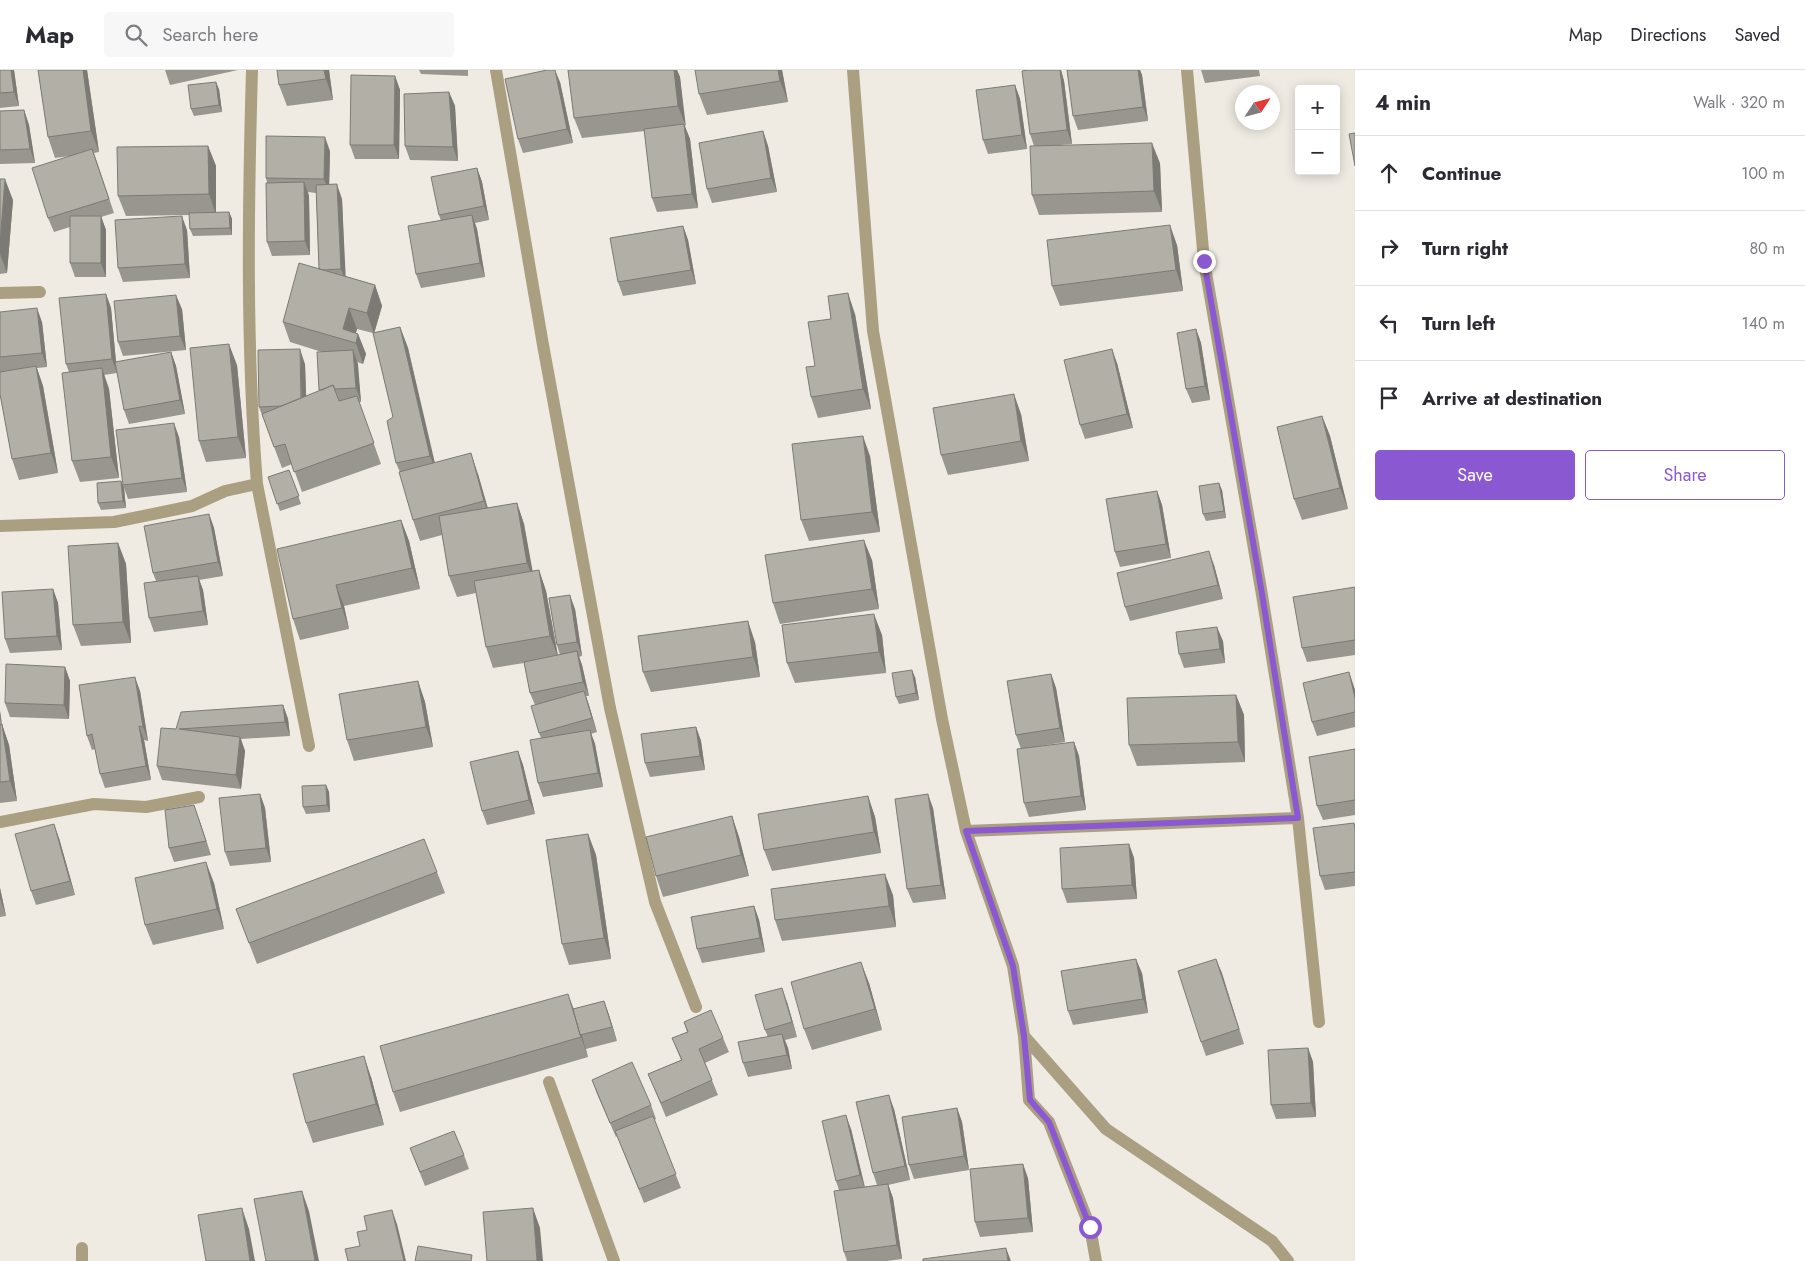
<!DOCTYPE html>
<meta charset="utf-8">
<style>
body{margin:0;font-family:Jost,sans-serif;background:#f7f7f7;color:#2b2b33}
.controls{position:absolute;right:15px;top:15px;display:grid;overflow:hidden;border-radius:5px;box-shadow:0 2px 12px #0003}
.controls button{width:45px;height:45px;display:grid;place-items:center;padding:0;border:0;border-bottom:1px solid #e1e1e2;background:#fff;color:#2b2b33;font:25px sans-serif}
.compass{position:absolute;left:1235px;top:15px;width:45px;height:45px;border-radius:50%;background:#fff;box-shadow:0 2px 12px #0003;rotate:54deg}
.stop{position:absolute;width:15px;height:15px;margin:-11px;border:4px solid #8a58d1;border-radius:50%;background:#fff}
.stop.end{background:#8a58d1;border-color:#fff;box-shadow:0 1px 5px #0008}
.list{margin:0;padding:0;list-style:none}
h2{display:flex;justify-content:space-between;align-items:center;height:65px;margin:0;padding:0 20px;font-size:21px}
h2 small{font-size:16px;font-weight:400;color:#7c7c81}
.list li{display:grid;grid-template-columns:32px 1fr auto;gap:15px;align-items:center;box-sizing:border-box;height:75px;padding:0 20px;border-top:1px solid #e1e1e2}
.list b{display:block;font-size:19px;white-space:nowrap}
.list em{font-size:16px;font-style:normal;color:#7c7c81}
.actions{display:flex;gap:10px;padding:15px 20px}
.actions a{flex:1;padding:11px 0;border:1px solid #8a58d1;border-radius:5px;text-align:center;font-size:18px;color:#8a58d1}
.actions .main{background:#8a58d1;color:#fff}
.icon{flex:none;width:28px;height:28px;fill:none;stroke:currentColor;stroke-width:2;stroke-linecap:round;stroke-linejoin:round}
.map{position:relative;flex:none;width:1355px;height:1191px;overflow:hidden}
header{display:flex;align-items:center;gap:30px;box-sizing:border-box;height:70px;padding:0 25px;background:#fff;border-bottom:1px solid #e1e1e2}
header strong{font-size:24px}
nav{display:flex;gap:28px;margin-inline-start:auto;font-size:18px}
.search{width:350px;height:45px;background:#f7f7f7;display:flex;align-items:center;gap:12px;box-sizing:border-box;padding:0 18px;border-radius:5px;color:#7c7c81;font-size:19px}
main{display:flex}
aside{flex:1;background:#fff}
.map>svg:first-child{display:block}
.lines{fill:none;stroke-linecap:round;stroke-linejoin:round}
.street{stroke:#aa9f80;stroke-width:12}
.wall{fill:#999690}
.shaded-wall{fill:#7d7a75}
.building{fill:#b2afa7;stroke:#7d7a75}
.route{stroke:#8a58d1;stroke-width:6}
</style>
<header>
<strong>Map</strong>
<div class="search"><svg class="icon" aria-label="search" viewBox="0 0 24 24"><circle cx="10" cy="10" r="6"/><path d="M15 15l6 6"/></svg>Search here</div>
<nav><a>Map</a><a>Directions</a><a>Saved</a></nav>
</header>
<main>
<div class="map">
<svg width="1355" height="1191" viewBox="0 0 1355 1191">
<rect width="100%" height="100%" fill="#efebe3"/>
<g class="lines">
<path class="street" d="M496,0L543,275L610,638L655,832L696,937
M853,0L873,261L942,649L966,761L1013,896L1024,966L1106,1059L1272,1171L1288,1191
M1187,0L1204,191L1261,519L1298,748L1319,952
M0,223L40,222
M257,414L309,676
M0,456L114,452L192,436L225,421L257,414C246,276 248,138 252,0
M0,752L94,734L146,737L199,727
M966,761L1298,748
M1024,966L1029,1030L1049,1052L1090,1157L1096,1191
M549,1012L614,1191
M82,1191V1178"/>
</g>
<path class="wall" d="M0,0H14L19,36L0,38Z
M38,0H87L99,82L94,83L114,143L101,147L106,160V207H75L70,193V157L54,162L48,148L70,86L55,88L48,67Z
M165,0H238L170,15Z
M277,0H329L333,30L287,36L279,15Z
M419,0H468V6L421,4Z
M568,0H677L680,7L685,57L690,69L698,138L657,142L652,128L645,61L582,68L574,48Z
M782,0L788,32L707,45L699,24Z
M1028,0H1061L1064,11L1072,74L1059,75L1160,93L1162,142L1039,145L1032,125L1034,76L1030,64Z
M1067,0H1140L1142,5L1148,51L1078,60L1073,46Z
M1201,0H1259L1260,6L1205,13Z
M395,6L400,20L399,89H355L350,75Z
M560,12L573,73L523,83L518,69Z
M1015,15L1020,29L1027,79L988,84L983,70Z
M219,19L222,42L194,46L191,39Z
M449,22L455,36L458,91L410,90L405,76Z
M24,40L29,55L35,93L0,94V41Z
M763,61L768,76L777,122L712,133L707,119Z
M208,76L216,96V143L229,142L232,149V165L193,166L190,159L189,145L126,146L118,126Z
M330,81L329,115L342,129L345,206L375,215L382,236L374,263L400,257L408,278L434,393L478,404L488,438L517,433L524,454L532,501L539,500L546,521L558,585H560L557,575L575,539L582,586L579,587L582,595L589,626H586L597,662L591,664L595,674L603,717L543,727L538,713L541,668L539,663L535,635L530,623L524,593L493,598L486,577L476,523L457,527L449,506L442,465L420,471L413,450L400,402L396,393L393,347L373,263L357,259L356,263L358,264L366,284L363,294L357,292L361,332H359L381,394L302,422L292,394L282,398L259,337L305,294L306,326L319,321L322,282L290,272L283,252L319,199L316,123L308,122L309,126L310,185L272,186L267,172V112L266,108Z
M477,98L482,112L489,150L475,153L477,159L485,207L421,218L416,204L441,151L439,145Z
M0,109L13,130L7,203L0,204Z
M683,156L688,170L696,214L623,226L618,212Z
M187,160L190,208L123,212L118,198Z
M1177,175L1183,221L1060,236L1052,216Z
M106,224L111,238L116,292L171,282L176,296L185,344L129,354L124,340L117,303L104,305L109,319L119,408L80,412L72,391L69,302L66,294Z
M182,239L186,280L123,286L118,272Z
M0,242L42,252L47,297L37,298L43,316L58,403L19,410L12,389L0,324Z
M855,244L871,339L818,348L811,327L815,296L831,249Z
M1196,259L1201,273L1210,330L1192,333L1186,319Z
M1117,293L1133,358L1085,369L1080,355Z
M237,295L246,388L206,392L199,371Z
M1021,344L1029,391L948,405L941,385Z
M1322,346L1330,366L1348,439L1302,450L1294,429Z
M179,367L187,422L128,429L123,415Z
M870,386L880,462L809,471L801,450Z
M289,400L301,434L280,441L268,407Z
M121,411L124,418L126,438L101,440L98,433Z
M1222,420L1226,448L1206,451L1203,444Z
M1157,421L1162,435L1171,488L1120,497L1115,482Z
M209,444L214,458L223,506L199,510L203,520L208,555L154,562L149,548L156,511L153,503Z
M401,450L409,471L420,519L344,536L349,559L300,570L293,549Z
M118,473L126,494L131,573L81,576L73,555Z
M872,490L879,539L780,554L773,533Z
M1214,495L1223,529L1130,551L1125,537Z
M1355,517V585L1307,592L1302,578Z
M53,519L58,533L62,580L10,583L5,569Z
M882,565L886,603L795,613L787,593Z
M1223,571L1225,593L1184,598L1179,584Z
M755,572L760,607L651,622L643,602Z
M65,597L70,611L69,649L10,647L5,633Z
M1349,602L1355,620V657L1317,666L1312,652Z
M1051,604L1056,618L1065,672L1028,678L1074,672L1079,686L1086,740L1029,747L1024,733L1021,679L1016,665Z
M915,607L919,630L899,634L896,627Z
M418,611L425,632L433,677L354,691L347,670Z
M140,621L148,671L144,670L151,710L105,718L100,704L95,679L92,680L87,666Z
M1236,625L1244,645L1245,692L1137,696L1129,675Z
M283,635L288,649L290,666L241,669L245,681L241,719L162,710L157,696L176,659Z
M0,641L2,655L9,675L17,731L0,733Z
M696,657L701,671L705,700L650,707L645,693Z
M1355,679V745L1323,750L1317,736Z
M518,681L523,695L535,744L487,755L482,741Z
M326,715L329,722L330,742L306,744L303,737Z
M260,724L265,738L271,792L230,796L225,782Z
M868,726L875,747L881,783L772,801L764,780Z
M933,738L946,829L913,833L907,819Z
M732,746L739,767L749,806L663,827L656,806Z
M199,749L211,785L174,792L169,778Z
M1354,753L1355,755V816L1325,820L1320,806Z
M588,764L596,785L611,889L569,895L562,874Z
M59,768L75,825L36,835L31,821Z
M1129,774L1134,788L1137,829L1067,833L1062,819Z
M437,802L445,823L257,894L236,839Z
M214,813L224,859L153,875L145,855Z
M0,818L6,846L0,847Z
M893,825L896,857L782,871L775,850Z
M754,836L759,850L765,882L702,893L697,879Z
M1216,889L1244,974L1206,986L1201,972Z
M1142,903L1148,943L1073,955L1068,941Z
M869,913L882,960L812,980L804,959Z
M604,931L609,945L617,971L586,979L588,987L400,1042L393,1022L574,939Z
M787,932L797,967L785,970L788,978L792,999L748,1007L743,993L768,967L765,960Z
M684,952L723,968L729,982L705,993L718,1025L666,1047L648,1004L681,990L672,968L687,962Z
M1308,978L1313,992L1316,1047L1276,1049L1271,1035Z
M371,1007L384,1055L313,1073L306,1053Z
M592,1010L651,1035L656,1049L654,1050L681,1118L644,1133L617,1066L616,1067L597,1024Z
M957,1038L962,1052L969,1100L914,1109L909,1095Z
M894,1039L910,1110L888,1115L893,1128L902,1189L887,1191H847L844,1182L839,1120L836,1111L851,1059L865,1117L877,1115L873,1103Z
M410,1078L464,1085L469,1099L425,1116Z
M1028,1108L1033,1162L980,1167L975,1152Z"/>
<path class="shaded-wall" d="M11,0H14L19,36L14,22Z
M83,0H87L99,82L91,61Z
M324,0H329L333,30L326,9Z
M555,0L560,12L573,73L567,59Z
M674,0H677L680,7L686,57L678,36Z
M778,0H782L788,32L780,11Z
M1060,0H1061L1064,11L1072,74L1067,60Z
M1138,0H1140L1142,5L1148,51L1143,37Z
M395,6L400,20L399,89L394,75Z
M216,12L219,19L222,42L219,35Z
M1015,15L1020,29L1027,79L1022,65Z
M449,22L455,36L458,91L453,77Z
M24,40L29,55L35,93L30,79Z
M684,54L690,69L698,138L692,124Z
M763,61L768,76L777,122L771,108Z
M325,67L330,81L329,123L324,109Z
M1152,73L1160,93L1162,142L1154,121Z
M208,76L216,96V145L209,124Z
M477,98L482,112L489,150L484,136Z
M5,109L13,130L7,203L0,184V174Z
M304,112L309,126L310,185L305,171Z
M337,114L342,129L346,213L341,199Z
M229,142L232,149V165L230,158Z
M472,145L477,159L485,207L480,193Z
M101,146L106,160V207L101,193Z
M182,146L187,160L190,208L185,194Z
M1170,155L1177,175L1183,221L1176,200Z
M683,156L688,170L696,214L691,200Z
M375,215L382,236L374,264L367,243Z
M848,223L855,244L871,339L863,319Z
M106,224L111,238L117,303L112,289Z
M176,225L182,239L186,280L180,266Z
M37,238L42,252L47,297L42,283Z
M349,238L357,259L353,272L343,259Z
M400,257L408,278L438,406L430,386Z
M1196,259L1201,273L1210,330L1205,316Z
M358,264L366,284L363,294L356,273Z
M229,274L237,295L246,388L238,367Z
M300,279L305,294L307,349L302,335Z
M1112,279L1117,293L1133,358L1127,344Z
M353,280L358,294L361,332L356,318Z
M171,282L176,296L185,344L180,330Z
M36,296L43,316L58,403L51,383Z
M102,298L109,319L119,408L111,387Z
M1014,324L1021,344L1029,391L1021,371Z
M1322,346L1330,366L1348,439L1340,418Z
M174,353L179,367L187,422L182,408Z
M863,366L870,386L880,462L872,442Z
M471,383L478,404L491,451L484,431Z
M121,411L124,418L126,438L123,431Z
M1219,413L1222,420L1226,448L1224,441Z
M1157,421L1162,435L1171,488L1166,474Z
M517,433L524,454L535,514L527,493Z
M209,444L214,458L223,506L218,492Z
M401,450L409,471L420,519L412,498Z
M864,470L872,490L879,539L872,519Z
M118,473L126,494L131,573L123,552Z
M1209,481L1214,495L1223,529L1218,515Z
M539,500L546,521L558,587L550,566Z
M198,506L203,520L208,555L203,541Z
M336,515L344,536L349,559L342,538Z
M53,519L58,533L62,580L57,566Z
M570,525L575,539L582,586L577,572Z
M874,544L882,565L886,603L879,582Z
M748,551L755,572L760,607L753,587Z
M1217,557L1223,571L1225,593L1220,579Z
M577,581L582,595L589,626L583,612Z
M65,597L70,611L69,649L64,635Z
M912,600L915,607L919,630L916,623Z
M1349,602L1355,620V628Z
M1051,604L1056,618L1065,672L1060,658Z
M135,607L140,621L148,671L143,657Z
M418,611L425,632L433,677L426,657Z
M584,621L589,635L597,662L592,648Z
M1236,625L1244,645L1245,692L1238,672Z
M283,635L288,649L290,666L285,652Z
M0,641L2,655L0,648Z
M2,654L9,675L17,731L10,711Z
M139,656L144,670L151,710L146,696Z
M696,657L701,671L705,700L700,686Z
M590,660L595,674L603,717L598,703Z
M240,667L245,681L241,719L236,705Z
M1074,672L1079,686L1086,740L1081,726Z
M518,681L523,695L535,744L529,730Z
M326,715L329,722L330,742L327,735Z
M260,724L265,738L271,792L266,778Z
M928,724L933,738L946,829L941,815Z
M868,726L875,747L881,783L874,762Z
M194,735L199,749L211,785L206,771Z
M732,746L739,767L749,806L741,785Z
M54,754L59,768L75,825L70,811Z
M588,764L596,785L611,889L604,868Z
M1129,774L1134,788L1137,829L1132,815Z
M206,792L214,813L224,859L217,839Z
M885,804L893,825L896,857L889,836Z
M0,818L6,846L0,828Z
M754,836L759,850L765,882L760,868Z
M1136,889L1142,903L1148,943L1143,929Z
M1216,889L1222,903L1244,974L1239,959Z
M861,892L869,913L882,960L875,939Z
M782,918L787,932L797,967L792,952Z
M568,924L576,945L588,987L581,967Z
M604,931L609,945L617,971L612,957Z
M782,964L788,978L792,999L787,985Z
M1308,978L1313,992L1316,1047L1311,1033Z
M364,986L371,1007L384,1055L376,1034Z
M889,1025L894,1039L910,1110L905,1096Z
M957,1038L962,1052L969,1100L964,1086Z
M846,1045L851,1059L865,1119L860,1105Z
M1023,1094L1028,1108L1033,1162L1028,1148Z
M888,1114L893,1128L902,1189L897,1175Z
M302,1121L309,1141L319,1191H315Z
M242,1138L249,1159L255,1191H250Z
M533,1138L540,1158L543,1191H537Z
M392,1140L397,1154L406,1191H404Z
M1006,1178L1011,1191H1008Z"/>
<path class="building" d="M0,0H11L14,22L0,23Z
M38,0H83L91,61L48,67Z
M277,0H324L326,9L279,15Z
M547,0H555L567,59L518,69L505,9Z
M568,0H674L678,36L574,48Z
M695,0H778L780,11L699,24Z
M1028,0H1060L1067,60L1030,64L1022,1Z
M1067,0H1138L1143,37L1073,46Z
M351,5L395,6L394,75H350Z
M216,12L219,35L191,39L188,15Z
M1015,15L1022,65L983,70L976,20Z
M449,22L453,77L405,76L404,24Z
M24,40L30,79L0,80V41Z
M684,54L692,124L652,128L644,59Z
M763,61L771,108L707,119L699,73Z
M1355,63V96L1349,64Z
M266,66L325,67L324,109L266,108Z
M1152,73L1154,121L1032,125L1030,76Z
M208,76L209,124L118,126L117,77Z
M92,79L109,129L48,148L32,98Z
M477,98L484,136L439,145L431,107Z
M0,109H5L0,174Z
M304,112L305,171L267,172L266,113Z
M337,114L341,199L324,200L319,199L316,115Z
M229,142L230,158L190,159L189,143Z
M472,145L480,193L416,204L408,156Z
M70,146H101V193H70Z
M182,146L185,194L118,198L115,150Z
M1170,155L1176,200L1052,216L1047,170Z
M683,156L691,200L618,212L610,168Z
M299,193L375,215L367,243L349,238L343,259L358,264L356,273L283,252Z
M848,223L863,319L811,327L806,297L815,296L808,252L831,249L828,226Z
M106,224L112,289L66,294L59,228Z
M176,225L180,266L118,272L114,231Z
M37,238L42,283L0,287V242Z
M400,257L430,386L396,393L387,351L393,347L373,263Z
M1196,259L1205,316L1186,319L1177,263Z
M229,274L238,367L199,371L190,278Z
M300,279L301,328L281,336L259,337L258,280Z
M1112,279L1127,344L1080,355L1064,290Z
M353,280L356,318L335,319L333,315L322,320H319L317,282Z
M171,282L180,330L124,340L115,292Z
M36,296L51,383L12,389L0,324V302Z
M102,298L111,387L72,391L62,303Z
M333,315L339,331L357,326L374,373L294,402L285,374L274,377L262,344Z
M1014,324L1021,371L941,385L933,338Z
M1322,346L1340,418L1294,429L1277,357Z
M174,353L182,408L123,415L116,360Z
M863,366L872,442L801,450L792,374Z
M471,383L484,431L413,450L399,402Z
M289,400L299,426L277,434L268,407Z
M121,411L123,431L98,433L97,413Z
M1219,413L1224,441L1203,444L1199,416Z
M1157,421L1166,474L1115,482L1106,429Z
M517,433L527,493L449,506L439,446Z
M209,444L218,492L153,503L144,456Z
M401,450L412,498L336,515L342,538L293,549L277,479Z
M864,470L872,519L773,533L765,485Z
M118,473L123,552L73,555L68,476Z
M1209,481L1218,515L1125,537L1117,503Z
M539,500L550,566L486,577L474,511Z
M198,506L203,541L149,548L144,513Z
M1355,517V570L1302,578L1293,527Z
M53,519L57,566L5,569L2,522Z
M570,525L577,572L557,575L549,528Z
M874,544L879,582L787,593L782,555Z
M748,551L753,587L643,602L638,566Z
M1217,557L1220,579L1179,584L1176,562Z
M577,581L583,612L530,623L524,592Z
M6,594L65,597L64,635L5,633Z
M912,600L916,623L896,627L892,603Z
M1349,602L1355,628V642L1312,652L1303,613Z
M1051,604L1060,658L1016,665L1007,611Z
M135,607L143,657L139,656L146,696L100,704L92,664L87,666L79,615Z
M418,611L426,657L347,670L339,624Z
M584,621L592,648L539,663L531,636Z
M1236,625L1238,672L1129,675L1127,628Z
M283,635L285,652L179,659L240,667L236,705L157,696L161,658L176,659L181,642Z
M2,654L10,711L0,712V655Z
M696,657L700,686L645,693L641,664Z
M590,660L598,703L538,713L530,670Z
M1074,672L1081,726L1024,733L1017,679Z
M1355,679V730L1317,736L1309,687Z
M518,681L529,730L482,741L470,692Z
M326,715L327,735L303,737L302,716Z
M260,724L266,778L225,782L219,728Z
M928,724L941,815L907,819L895,729Z
M868,726L874,762L764,780L758,744Z
M194,735L206,771L169,778L165,740Z
M732,746L741,785L656,806L646,767Z
M1354,753L1355,759V802L1320,806L1313,758Z
M54,754L70,811L31,821L15,764Z
M588,764L604,868L562,874L546,770Z
M424,769L437,802L249,873L236,839Z
M1129,774L1132,815L1062,819L1060,778Z
M206,792L217,839L145,855L135,808Z
M885,804L889,836L775,850L771,819Z
M754,836L760,868L697,879L691,847Z
M1136,889L1143,929L1068,941L1061,901Z
M1216,889L1239,959L1201,972L1178,901Z
M861,892L875,939L804,959L791,912Z
M782,918L792,952L765,960L755,925Z
M568,924L581,967L393,1022L380,976Z
M604,931L612,957L580,965L573,939Z
M711,940L723,968L699,979L712,1010L661,1033L648,1004L682,990L672,968L688,962L684,952Z
M782,964L787,985L743,993L738,972Z
M1308,978L1311,1033L1271,1035L1268,980Z
M364,986L376,1034L306,1053L293,1004Z
M632,992L651,1035L610,1053L592,1010Z
M889,1025L905,1096L873,1103L856,1032Z
M957,1038L964,1086L909,1095L902,1047Z
M846,1045L860,1105L836,1111L822,1051Z
M653,1046L676,1104L639,1119L615,1061Z
M454,1061L464,1085L420,1102L410,1078Z
M1023,1094L1028,1148L975,1152L970,1099Z
M888,1114L897,1175L844,1182L834,1121Z
M302,1121L315,1191H266L254,1129Z
M242,1138L250,1191H206L198,1145Z
M533,1138L537,1191H487L483,1142Z
M392,1140L404,1191H348L345,1179L360,1176L357,1162L367,1160L364,1146Z
M418,1176L472,1185L471,1191H415Z
M1006,1178L1008,1191H923V1189Z"/>
<g class="lines">
<path class="route" d="M1090,1157L1049,1052L1030,1030L1024,966L1013,896L966,761L1298,748L1261,518L1204,191"/>
</g>
</svg>
<div class="controls">
<button>+</button>
<button>−</button>
</div>
<svg class="compass" viewBox="-18 -18 36 36"><path d="M0-13l5 13h-10z" fill="#e53935"/><path d="M0 13l5-13h-10z" fill="#7c7c81"/></svg>
<div class="stop" style="left:1090px;top:1157px"></div>
<div class="stop end" style="left:1204px;top:191px"></div>
</div>
<aside>
<h2>4 min<small>Walk · 320 m</small></h2>
<ul class="list">
<li><svg class="icon" aria-label="ahead" viewBox="0 0 24 24"><path d="M12 20V5M6 11l6-6 6 6"/></svg><div><b>Continue</b></div><em>100 m</em></li>
<li><svg class="icon" aria-label="right" viewBox="0 0 24 24"><path d="M7 20v-9h11M14 6l5 5-5 5"/></svg><div><b>Turn right</b></div><em>80 m</em></li>
<li><svg class="icon" aria-label="left" viewBox="0 0 24 24"><path d="M17 20v-9H6M10 6l-5 5 5 5"/></svg><div><b>Turn left</b></div><em>140 m</em></li>
<li><svg class="icon" aria-label="arrive" viewBox="0 0 24 24"><path d="M6 21V4h12l-3 4 3 4H6"/></svg><div><b>Arrive at destination</b></div></li>
</ul>
<div class="actions"><a class="main">Save</a><a>Share</a></div>
</aside>
</main>
